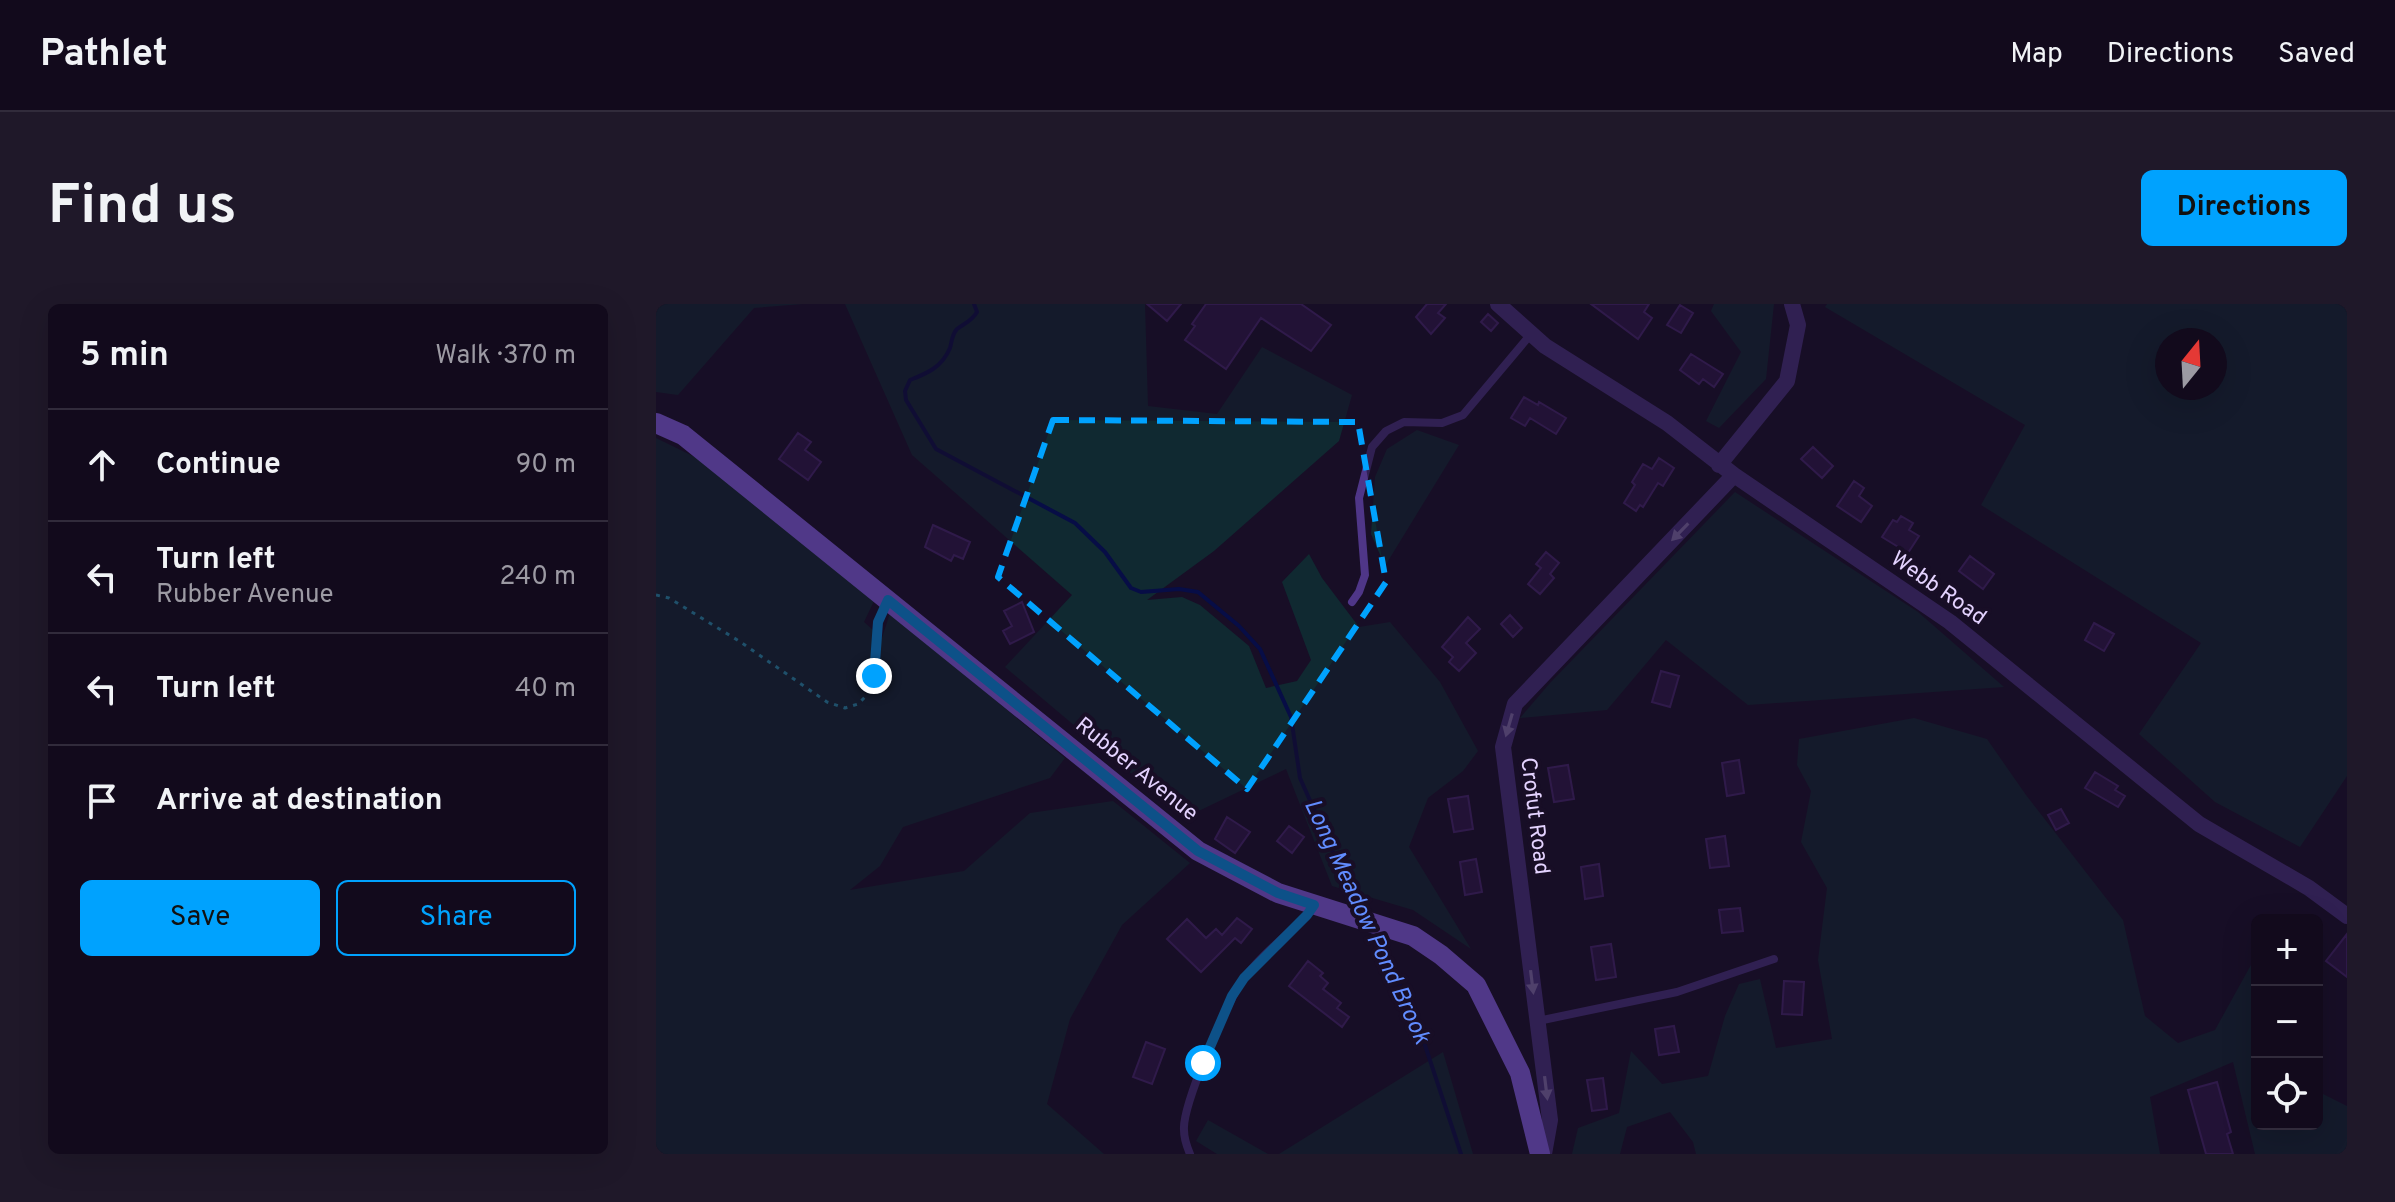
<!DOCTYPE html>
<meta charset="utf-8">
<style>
body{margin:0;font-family:Overpass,sans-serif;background:#1f1829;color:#f1f3f6}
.controls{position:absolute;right:24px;bottom:24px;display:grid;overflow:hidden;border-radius:12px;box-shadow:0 8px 32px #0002}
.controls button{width:72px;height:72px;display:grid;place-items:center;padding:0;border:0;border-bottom:2px solid #312b3b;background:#120a1c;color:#f1f3f6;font:40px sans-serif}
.compass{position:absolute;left:1499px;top:24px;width:72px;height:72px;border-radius:50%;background:#120a1c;box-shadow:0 8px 32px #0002;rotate:18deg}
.stop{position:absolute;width:24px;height:24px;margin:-18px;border:6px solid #00a2fe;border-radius:50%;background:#fff}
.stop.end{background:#00a2fe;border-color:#fff;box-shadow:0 2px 8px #0008}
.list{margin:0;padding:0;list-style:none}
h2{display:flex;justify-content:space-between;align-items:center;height:104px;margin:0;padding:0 32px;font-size:34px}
h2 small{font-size:26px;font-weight:400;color:#9c9aa3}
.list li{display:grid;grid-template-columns:52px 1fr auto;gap:24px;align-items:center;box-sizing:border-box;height:112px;padding:0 32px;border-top:2px solid #312b3b}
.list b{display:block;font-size:30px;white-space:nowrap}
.list p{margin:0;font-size:26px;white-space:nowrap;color:#9c9aa3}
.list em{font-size:26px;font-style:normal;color:#9c9aa3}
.actions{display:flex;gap:16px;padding:24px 32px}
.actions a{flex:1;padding:18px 0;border:2px solid #00a2fe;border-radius:12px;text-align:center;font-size:28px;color:#00a2fe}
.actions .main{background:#00a2fe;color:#111}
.icon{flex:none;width:44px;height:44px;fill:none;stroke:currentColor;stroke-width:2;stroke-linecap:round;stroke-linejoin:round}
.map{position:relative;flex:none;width:1691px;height:850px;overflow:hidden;border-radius:12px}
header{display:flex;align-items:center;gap:48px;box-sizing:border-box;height:112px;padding:0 40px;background:#120a1c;border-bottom:2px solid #312b3b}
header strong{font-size:38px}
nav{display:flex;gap:44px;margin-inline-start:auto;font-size:28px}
.intro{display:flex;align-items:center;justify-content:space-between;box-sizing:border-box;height:192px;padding:0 48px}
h1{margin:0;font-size:56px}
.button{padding:20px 36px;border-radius:12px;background:#00a2fe;color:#111;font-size:28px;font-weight:700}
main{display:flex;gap:48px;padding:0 48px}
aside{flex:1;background:#120a1c;border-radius:12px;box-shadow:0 8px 32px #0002}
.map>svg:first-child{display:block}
.green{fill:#102931;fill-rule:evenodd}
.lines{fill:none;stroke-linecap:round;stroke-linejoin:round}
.stream{stroke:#070d46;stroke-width:4}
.building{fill:#2f1849;stroke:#4d2976;stroke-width:2}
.path{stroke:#28a0be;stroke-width:3;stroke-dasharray:4 6;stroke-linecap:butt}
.lane{stroke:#4f3688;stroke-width:8}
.street{stroke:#4f3688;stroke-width:16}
.secondary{stroke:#956aff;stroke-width:20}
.oneway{fill:#927dbe}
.route{stroke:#00a2fe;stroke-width:10}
.marked{fill:none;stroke:#00a2fe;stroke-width:6;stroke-dasharray:16 10;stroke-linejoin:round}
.labels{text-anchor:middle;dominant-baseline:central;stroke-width:8;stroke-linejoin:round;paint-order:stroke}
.street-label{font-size:22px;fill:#e4d3ff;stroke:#180e26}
.water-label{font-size:24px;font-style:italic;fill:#618cff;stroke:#180e26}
</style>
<header>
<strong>Pathlet</strong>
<nav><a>Map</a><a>Directions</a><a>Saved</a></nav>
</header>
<div class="intro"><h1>Find us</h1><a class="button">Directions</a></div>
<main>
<aside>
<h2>5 min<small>Walk · 370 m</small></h2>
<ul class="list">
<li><svg class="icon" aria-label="ahead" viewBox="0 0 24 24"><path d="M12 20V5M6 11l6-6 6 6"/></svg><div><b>Continue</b></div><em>90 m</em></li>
<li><svg class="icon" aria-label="left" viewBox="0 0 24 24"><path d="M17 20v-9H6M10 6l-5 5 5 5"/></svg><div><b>Turn left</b><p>Rubber Avenue</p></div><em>240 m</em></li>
<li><svg class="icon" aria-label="left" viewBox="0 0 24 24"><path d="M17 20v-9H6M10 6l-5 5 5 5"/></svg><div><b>Turn left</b></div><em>40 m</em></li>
<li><svg class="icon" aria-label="arrive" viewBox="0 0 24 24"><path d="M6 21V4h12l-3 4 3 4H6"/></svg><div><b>Arrive at destination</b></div></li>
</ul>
<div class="actions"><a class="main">Save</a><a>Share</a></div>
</aside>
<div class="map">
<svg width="1691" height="850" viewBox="0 0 1691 850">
<rect width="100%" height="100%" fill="#180e26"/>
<path class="green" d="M0,0H147L98,4L22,91L0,88Z
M189,0H489L492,102L561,110L606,43L696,91L683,137L558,247L491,296L526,293L544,301L593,342L610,384L641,377L655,356L626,278L653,250L666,274L703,323L734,318L784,378L822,447L807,467L772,494L753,543L815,645L757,606L676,582L630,465L528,514L349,363L416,291L256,151Z
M1058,0H1118L1110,75L1063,124L1050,117L1085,48L1055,7Z
M1171,0H1691V472L1644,543L1559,498L1483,430L1545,339L1325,201L1369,121L1169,3ZM1511,36H1559V84H1511Z
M761,126L803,141L729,262L715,230L719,173L731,145Z
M0,134L45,156L218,297L208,318L226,334L234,309L409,454L394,474L247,523L224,562L194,586L308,567L374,509L457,497L534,559L466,621L414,715L391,800L448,850H0Z
M1079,188L1262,308L1348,383L1092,401L1010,336L951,406L864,414L894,379Z
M1258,414L1331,435L1370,491L1467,616L1489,712L1522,739L1559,726L1601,650V820H1661V787L1691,802V850H1599L1577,758L1494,793L1504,850H1040L1037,838L1014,808L971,823L964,850H916L922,824L963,809L975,747L1006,780L1052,772L1069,712L1083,680L1104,675L1120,744L1176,735L1162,656L1171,584L1145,538L1155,487L1141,461L1143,435Z
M787,748L817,850H623Z
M552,816L612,850H561L540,837Z"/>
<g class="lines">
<path class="stream" d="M318,0L321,8C316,17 309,19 301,25C296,30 296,37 294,44C286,63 272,69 254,76L249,87L250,96L280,145L419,219L449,248L475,284L485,288L523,285L542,288L583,322L604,345L635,413L644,474L703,607
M716,628L758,708L805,850"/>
</g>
<path class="building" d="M491,0H525L511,17Z
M550,0H645L675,21L655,47L605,14L570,65L529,36L539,22L536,20Z
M771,0H790L782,9L789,14L775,30L760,13Z
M935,0H993L988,8L996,14L982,35Z
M1024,1L1037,9L1025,29L1011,21Z
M832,10L842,19L835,27L825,18Z
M1035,50L1067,70L1058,83L1047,75L1043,80L1024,66Z
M868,93L882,101L883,98L910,114L900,130L874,114L869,122L855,114Z
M142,129L155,138L149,146L165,158L152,176L123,155Z
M1157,143L1177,162L1166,174L1145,155Z
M1003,154L1018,164L1007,182L1002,179L987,203L984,201L980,207L968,199L979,181L976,178L987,160L996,165Z
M1198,177L1208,184L1203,192L1216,202L1205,218L1181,202Z
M1245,212L1257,219L1253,226L1263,232L1252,249L1226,233L1237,216L1241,218Z
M277,221L314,238L307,255L298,251L295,257L269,243Z
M890,248L903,259L894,270L898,274L884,290L872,280L885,264L880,260Z
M1314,252L1338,270L1327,285L1303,267Z
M366,298L378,328L354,340L347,327L356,322L348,307Z
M854,311L866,324L857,333L845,320Z
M812,313L824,325L810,339L820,349L803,367L793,358L797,353L786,343Z
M1438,319L1458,330L1448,347L1429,336Z
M1005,367L1023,372L1014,403L996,398Z
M1083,456L1088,489L1071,492L1066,459Z
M912,461L918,495L898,498L892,464Z
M1439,468L1462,482L1459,486L1469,492L1462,503L1429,484Z
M812,492L817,525L798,528L792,495Z
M1405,505L1413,519L1400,526L1392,511Z
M571,513L594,528L579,549L559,535Z
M633,522L648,533L636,549L621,537Z
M1069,532L1073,562L1054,564L1050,535Z
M820,555L826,588L809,591L804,558Z
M943,560L947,592L929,595L925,563Z
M1084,604L1087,627L1066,629L1063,606Z
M581,614L596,625L585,639L579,634L545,668L511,635L531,615L550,634L560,625L566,631Z
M1691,630V673L1670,657Z
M955,640L960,673L940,676L935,643Z
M652,657L667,669L664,672L672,679L667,685L685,699L681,704L693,713L686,723L633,682Z
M1128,677L1148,678L1146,711L1126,710Z
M1018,722L1023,748L1003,751L999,725Z
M490,738L509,745L496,780L477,773Z
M947,774L951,805L936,807L931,776Z
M1561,778L1575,828L1571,830L1577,850H1550L1532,786Z"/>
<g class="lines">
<path class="path" d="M0,291L13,294L83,337L171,398L189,404L202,400L212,390L218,372V348L224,313"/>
<path class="lane" d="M696,298L703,288L709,271L703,194L716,143L730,127L748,118L786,119L807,111L875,30
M882,717L1021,688L1118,655
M534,850C531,843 528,834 528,826C526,802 571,698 586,677C603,653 630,632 651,611L657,602"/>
<path class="street" d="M842,0L889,42L1011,119L1078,171L1294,318L1543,520L1653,584L1691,612
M1063,161L1131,77L1142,21L1136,0
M888,850L894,816L847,443L859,400L1078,171"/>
<path class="secondary" d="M0,119L27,131L542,547L622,589L757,632L785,651L820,681L864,769L884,850"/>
</g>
<defs><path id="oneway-solid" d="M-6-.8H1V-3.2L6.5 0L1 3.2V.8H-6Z" transform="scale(2)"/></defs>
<g class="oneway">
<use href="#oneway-solid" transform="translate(1024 228) rotate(134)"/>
<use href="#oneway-solid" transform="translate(853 421) rotate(106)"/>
<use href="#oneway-solid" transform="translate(876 678) rotate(83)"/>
<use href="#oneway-solid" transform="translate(890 784) rotate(83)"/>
</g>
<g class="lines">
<path class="route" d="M218,372L222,318L232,296L542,547L622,589L658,601L651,611L588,674L576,692L547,759"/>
</g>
<path d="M0 0H1691V850H0ZM397,116L702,118L730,278L591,485L342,273Z" fill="#180e26" fill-opacity=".55" fill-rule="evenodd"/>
<path class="marked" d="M397,116L702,118L730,278L591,485L342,273Z"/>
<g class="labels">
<g class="street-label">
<text transform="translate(1282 285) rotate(35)">Webb Road</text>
<text transform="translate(480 466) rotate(39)">Rubber Avenue</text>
<text transform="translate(878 512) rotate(83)">Crofut Road</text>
</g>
<g class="water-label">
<text transform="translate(710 618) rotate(65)">Long Meadow Pond Brook</text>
</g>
</g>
</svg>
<div class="controls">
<button>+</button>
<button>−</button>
<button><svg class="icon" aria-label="locate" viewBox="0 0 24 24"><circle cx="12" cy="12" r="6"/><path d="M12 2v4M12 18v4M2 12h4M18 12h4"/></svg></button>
</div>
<svg class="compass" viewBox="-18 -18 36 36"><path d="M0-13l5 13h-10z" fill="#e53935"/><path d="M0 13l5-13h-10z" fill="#9c9aa3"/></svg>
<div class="stop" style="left:547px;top:759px"></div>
<div class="stop end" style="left:218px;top:372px"></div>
</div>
</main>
